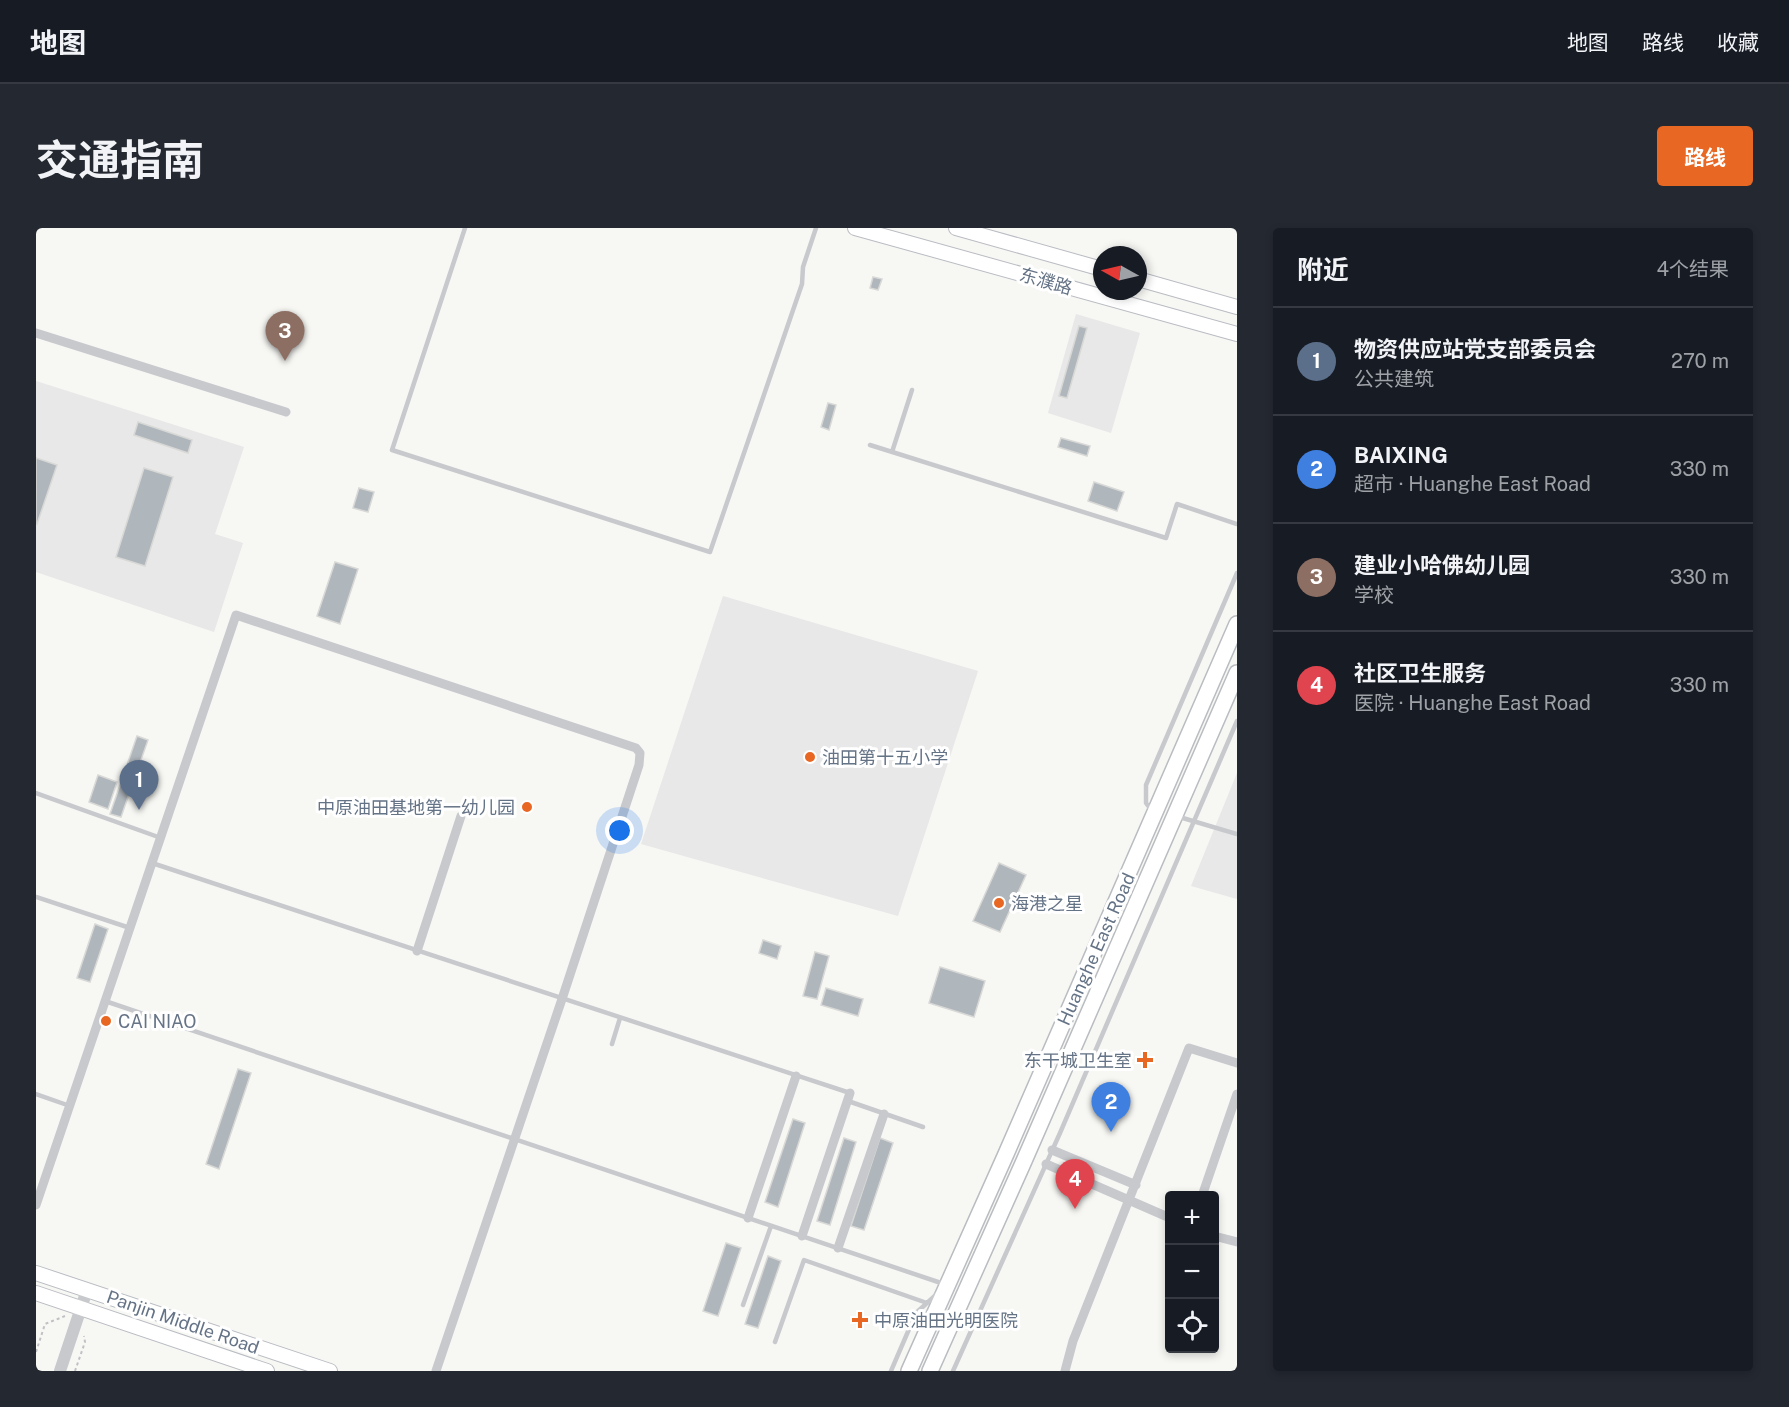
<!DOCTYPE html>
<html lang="zh">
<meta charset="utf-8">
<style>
body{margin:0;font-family:"Public Sans","Noto Sans SC",sans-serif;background:#242831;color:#f1f3f6}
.controls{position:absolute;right:18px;bottom:18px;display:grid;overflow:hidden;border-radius:6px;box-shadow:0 3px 9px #0003}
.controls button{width:54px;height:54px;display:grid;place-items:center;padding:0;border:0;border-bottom:2px solid #363941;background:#171b24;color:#f1f3f6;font:30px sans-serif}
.compass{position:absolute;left:1057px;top:18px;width:54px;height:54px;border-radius:50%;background:#171b24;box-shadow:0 3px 9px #0003;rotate:278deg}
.you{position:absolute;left:584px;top:603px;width:21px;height:21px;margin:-15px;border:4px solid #fff;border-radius:50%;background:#1a73e8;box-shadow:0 0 0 9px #1a73e833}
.badge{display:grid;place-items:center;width:39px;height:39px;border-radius:50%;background:#e86722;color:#fff;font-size:20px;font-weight:700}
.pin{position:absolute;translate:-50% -50px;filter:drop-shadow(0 2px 3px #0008)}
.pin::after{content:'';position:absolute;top:32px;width:21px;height:18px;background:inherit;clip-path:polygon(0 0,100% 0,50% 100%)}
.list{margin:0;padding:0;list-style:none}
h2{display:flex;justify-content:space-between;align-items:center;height:78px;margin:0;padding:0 24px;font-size:26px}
h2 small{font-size:20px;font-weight:400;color:#9ea1a6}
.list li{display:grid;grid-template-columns:39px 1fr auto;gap:18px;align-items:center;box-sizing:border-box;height:108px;padding:0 24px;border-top:2px solid #363941}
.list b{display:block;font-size:22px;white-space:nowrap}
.list p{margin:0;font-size:20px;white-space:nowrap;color:#9ea1a6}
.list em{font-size:20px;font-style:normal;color:#9ea1a6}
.icon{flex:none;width:33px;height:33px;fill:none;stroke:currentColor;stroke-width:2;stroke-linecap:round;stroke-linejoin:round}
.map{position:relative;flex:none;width:1201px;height:1143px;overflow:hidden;border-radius:6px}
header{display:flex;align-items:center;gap:36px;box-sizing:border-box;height:84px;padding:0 30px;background:#171b24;border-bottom:2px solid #363941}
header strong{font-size:28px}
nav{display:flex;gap:33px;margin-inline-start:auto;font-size:21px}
.intro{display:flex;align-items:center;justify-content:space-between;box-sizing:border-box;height:144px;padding:0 36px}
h1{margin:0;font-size:42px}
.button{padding:15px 27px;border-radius:6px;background:#e86722;color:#fff;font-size:21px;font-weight:700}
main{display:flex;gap:36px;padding:0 36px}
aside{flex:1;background:#171b24;border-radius:6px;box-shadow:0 3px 9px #0003}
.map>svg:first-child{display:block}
.built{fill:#e7e8e7}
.building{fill:#afb6bc;stroke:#d8d8d6;stroke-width:1.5}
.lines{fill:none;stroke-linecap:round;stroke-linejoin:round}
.secondary-casing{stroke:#b9bcc2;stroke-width:16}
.primary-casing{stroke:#b9bcc0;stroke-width:18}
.path{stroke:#c0c1c4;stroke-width:2;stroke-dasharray:3 3;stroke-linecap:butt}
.service{stroke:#c7c9cd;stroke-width:4.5}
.minor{stroke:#c7c9cd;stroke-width:9}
.tertiary{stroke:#c7c9cd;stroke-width:12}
.secondary{stroke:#fff;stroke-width:14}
.primary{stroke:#fff;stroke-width:15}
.poi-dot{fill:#e86722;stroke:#fff;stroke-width:2}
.labels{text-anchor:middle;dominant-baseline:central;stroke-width:6;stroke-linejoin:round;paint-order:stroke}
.street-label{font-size:18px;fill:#657386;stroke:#fff}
.poi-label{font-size:18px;fill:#657386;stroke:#fff;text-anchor:start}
</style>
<header>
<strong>地图</strong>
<nav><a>地图</a><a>路线</a><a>收藏</a></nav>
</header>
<div class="intro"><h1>交通指南</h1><a class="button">路线</a></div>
<main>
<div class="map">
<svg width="1201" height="1143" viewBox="0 0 1201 1143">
<rect width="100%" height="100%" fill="#f7f7f4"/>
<path class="built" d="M1040,86L1104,105L1075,205L1012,185Z
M0,153L208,219L179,306L207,315L178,404L0,344Z
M687,368L942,443L862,688L605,616Z
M1201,545V671L1155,658Z"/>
<path class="building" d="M837,49L846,51L842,62L834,60Z
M1043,98L1051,100L1031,170L1023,168Z
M792,175L800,177L793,202L785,199Z
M102,194L156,212L152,225L98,207Z
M1025,210L1054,218L1051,228L1022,219Z
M0,230L21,237L1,296L0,295Z
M108,240L137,249L109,338L80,329Z
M1058,254L1088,264L1081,283L1052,273Z
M323,260L338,264L332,284L317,280Z
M299,334L322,341L304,396L281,388Z
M101,508L112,512L85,589L74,586Z
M62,547L81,554L72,581L53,574Z
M963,635L990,647L964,704L937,693Z
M59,696L72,701L54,754L41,750Z
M727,712L745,718L741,731L723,725Z
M779,724L793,728L781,771L767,768Z
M904,739L949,753L938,789L893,775Z
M790,760L827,771L822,788L785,777Z
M202,841L215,845L183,941L170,936Z
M757,891L769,895L742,979L729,974Z
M808,910L820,914L794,997L781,993Z
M844,910L857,915L828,1002L815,998Z
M690,1015L705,1020L682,1088L667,1083Z
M732,1028L745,1033L722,1100L709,1096Z"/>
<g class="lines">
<defs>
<path id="secondary" d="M819,0L1201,106
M920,0L1066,41
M1102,51L1201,79
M0,1045L294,1143
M0,1065L231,1143"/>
<path id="primary" d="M873,1143L970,926L1201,396
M894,1143L988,933L1201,445"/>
</defs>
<use href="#secondary" class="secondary-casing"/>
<use href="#primary" class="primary-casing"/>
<path class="path" d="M0,1124L9,1096L29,1088
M39,1143L49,1114L48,1108"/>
<path class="service" d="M429,0L356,222L674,324L766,56L767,39L780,0
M834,217L1130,310L1141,276L1201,296
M856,224L876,162
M0,565L125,610
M1116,583L1110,575V557L1201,345
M1140,588L1201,606
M116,635L814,865
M0,669L94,700
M69,773L908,1056
M576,816L584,790
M0,866L34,878
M812,873L887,899
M707,1077L735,998
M739,1114L768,1032L891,1075
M855,1143L880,1085L902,1065
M917,1143L1024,905L1201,493"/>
<path class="minor" d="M0,105L250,184
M381,723L425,588
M1016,922L1100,957
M1010,936L1134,990
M1166,968L1201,866
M0,977L200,387L600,520L604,525L603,537L526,771L400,1143
M712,990L760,848
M766,1008L814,865
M1178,1008L1201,1014
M802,1020L848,886
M1029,1143L1037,1113L1153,820L1201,835"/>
<path class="tertiary" d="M24,1143L51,1062"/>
<use href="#secondary" class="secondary"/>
<use href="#primary" class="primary"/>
</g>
<g class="poi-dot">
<circle cx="774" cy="529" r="6"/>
<circle cx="491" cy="579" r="6"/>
<circle cx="963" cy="675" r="6"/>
<circle cx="70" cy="793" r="6"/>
<path d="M1106 823h6v6h6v6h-6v6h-6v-6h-6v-6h6z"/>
<path d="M821 1083h6v6h6v6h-6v6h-6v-6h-6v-6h6z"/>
</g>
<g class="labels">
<g class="street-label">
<text transform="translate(1010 53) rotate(16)">东濮路</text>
<text transform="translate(1060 721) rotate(-66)">Huanghe East Road</text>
<text transform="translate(147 1094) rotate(19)">Panjin Middle Road</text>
</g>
<g class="poi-label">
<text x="786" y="529">油田第十五小学</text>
<text x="479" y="579" text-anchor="end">中原油田基地第一幼儿园</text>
<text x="975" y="675">海港之星</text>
<text x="82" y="793">CAI NIAO</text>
<text x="1096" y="832" text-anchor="end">东干城卫生室</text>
<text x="838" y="1092">中原油田光明医院</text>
</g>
</g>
</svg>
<div class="controls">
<button>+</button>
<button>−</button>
<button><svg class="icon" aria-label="locate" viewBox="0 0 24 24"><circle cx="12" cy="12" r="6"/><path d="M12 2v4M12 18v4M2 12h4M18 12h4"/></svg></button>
</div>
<svg class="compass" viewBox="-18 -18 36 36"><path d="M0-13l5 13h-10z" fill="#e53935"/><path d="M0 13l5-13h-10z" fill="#9ea1a6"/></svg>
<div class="you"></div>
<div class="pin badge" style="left:103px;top:582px;background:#5c6f8a">1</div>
<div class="pin badge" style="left:1075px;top:904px;background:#3f7fe0">2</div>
<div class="pin badge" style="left:249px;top:133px;background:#8d6e63">3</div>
<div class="pin badge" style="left:1039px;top:981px;background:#e0444e">4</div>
</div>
<aside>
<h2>附近<small>4个结果</small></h2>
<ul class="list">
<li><span class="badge" style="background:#5c6f8a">1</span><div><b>物资供应站党支部委员会</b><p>公共建筑</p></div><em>270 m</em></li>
<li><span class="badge" style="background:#3f7fe0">2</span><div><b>BAIXING</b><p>超市 · Huanghe East Road</p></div><em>330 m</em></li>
<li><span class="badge" style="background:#8d6e63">3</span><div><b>建业小哈佛幼儿园</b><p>学校</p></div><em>330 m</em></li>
<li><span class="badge" style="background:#e0444e">4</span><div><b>社区卫生服务</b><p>医院 · Huanghe East Road</p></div><em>330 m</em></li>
</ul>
</aside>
</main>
